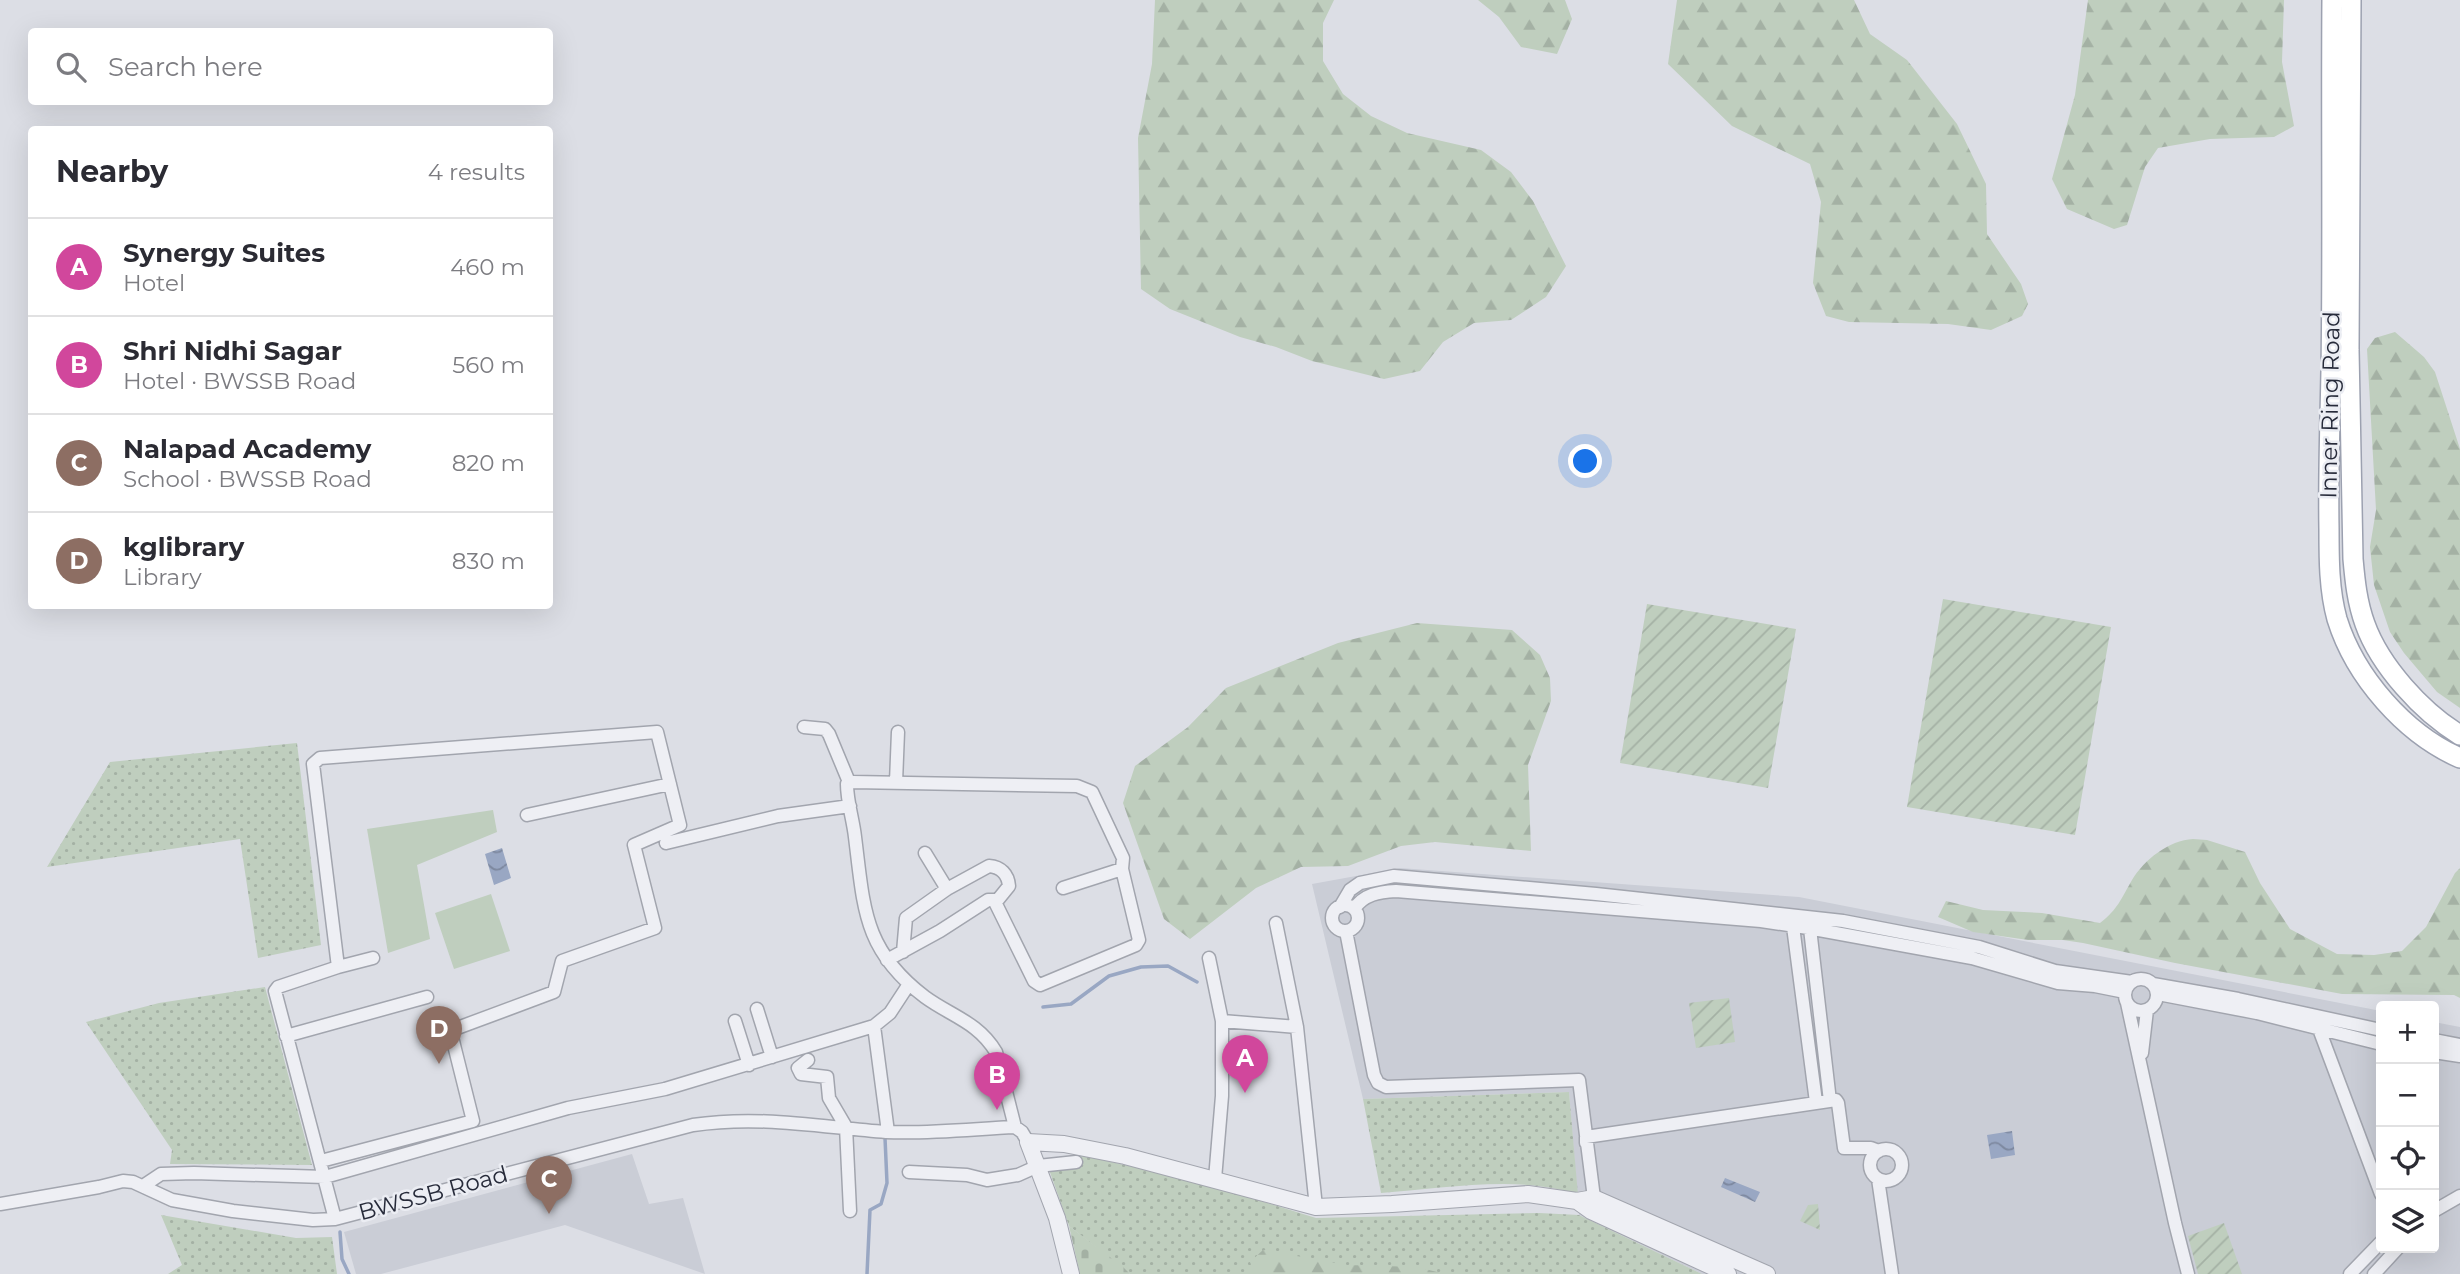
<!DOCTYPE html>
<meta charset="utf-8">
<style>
body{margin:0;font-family:Montserrat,sans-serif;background:#f2f2f3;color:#2b2b33}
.controls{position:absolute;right:21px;bottom:21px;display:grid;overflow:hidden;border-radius:7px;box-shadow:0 7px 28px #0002}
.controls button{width:63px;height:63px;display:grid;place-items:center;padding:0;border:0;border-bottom:2px solid #e1e1e2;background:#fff;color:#2b2b33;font:35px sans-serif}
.you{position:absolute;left:1586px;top:462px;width:24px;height:24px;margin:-18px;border:5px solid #fff;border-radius:50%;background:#1a73e8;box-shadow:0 0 0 10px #1a73e833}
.badge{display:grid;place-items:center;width:46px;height:46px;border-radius:50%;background:#0f766e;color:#fff;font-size:23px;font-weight:700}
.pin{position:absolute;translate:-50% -58px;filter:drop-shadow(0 2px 4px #0008)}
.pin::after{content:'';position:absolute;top:37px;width:24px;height:21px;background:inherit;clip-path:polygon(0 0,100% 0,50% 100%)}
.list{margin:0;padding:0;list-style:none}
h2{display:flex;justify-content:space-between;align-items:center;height:91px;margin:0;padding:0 28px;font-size:30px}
h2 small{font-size:23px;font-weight:400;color:#7c7c81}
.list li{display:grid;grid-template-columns:46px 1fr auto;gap:21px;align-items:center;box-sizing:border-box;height:98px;padding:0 28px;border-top:2px solid #e1e1e2}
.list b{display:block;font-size:26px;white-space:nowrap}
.list p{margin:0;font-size:23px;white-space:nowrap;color:#7c7c81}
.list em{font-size:23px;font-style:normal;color:#7c7c81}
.icon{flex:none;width:38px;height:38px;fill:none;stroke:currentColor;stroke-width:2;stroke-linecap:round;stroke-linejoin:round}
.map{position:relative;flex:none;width:2460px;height:1274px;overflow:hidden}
.search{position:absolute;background:#fff;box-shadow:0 7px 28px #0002;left:28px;top:28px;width:525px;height:77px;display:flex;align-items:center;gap:18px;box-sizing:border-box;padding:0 24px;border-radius:7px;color:#7c7c81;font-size:26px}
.panel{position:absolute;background:#fff;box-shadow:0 7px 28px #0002;left:28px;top:126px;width:525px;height:483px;border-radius:7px}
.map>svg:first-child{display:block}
.built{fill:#cacdd6}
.grass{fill:url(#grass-dots)}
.forest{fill:url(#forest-firs)}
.cemetery{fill:url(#cemetery-stones)}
.park{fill:#bfcebe}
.garden{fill:url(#garden-furrows)}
.water{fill:url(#water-waves)}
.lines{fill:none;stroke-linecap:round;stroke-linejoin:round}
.stream{stroke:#99a7c3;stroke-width:3.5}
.minor-casing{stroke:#a2a5ae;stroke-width:15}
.tertiary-casing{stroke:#a2a5ae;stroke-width:18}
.primary-casing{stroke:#9ca1b0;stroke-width:22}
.minor{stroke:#eeeff4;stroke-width:12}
.tertiary{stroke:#eeeff4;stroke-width:16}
.primary{stroke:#fff;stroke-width:19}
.labels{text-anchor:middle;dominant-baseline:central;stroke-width:5;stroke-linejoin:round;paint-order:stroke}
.street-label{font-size:23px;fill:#272b3a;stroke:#ebedf3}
</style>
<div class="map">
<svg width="2460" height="1274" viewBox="0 0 2460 1274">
<defs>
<pattern id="grass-dots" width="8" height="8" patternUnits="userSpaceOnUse" patternTransform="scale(1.75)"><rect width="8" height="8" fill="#bfcebe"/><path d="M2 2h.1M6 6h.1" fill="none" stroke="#a4b1a4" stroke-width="1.8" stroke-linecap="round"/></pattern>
<pattern id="forest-firs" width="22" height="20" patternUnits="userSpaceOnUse" patternTransform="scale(1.75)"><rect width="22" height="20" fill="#bfcebe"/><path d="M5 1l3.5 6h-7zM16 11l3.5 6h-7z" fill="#a4b1a4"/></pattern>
<pattern id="cemetery-stones" width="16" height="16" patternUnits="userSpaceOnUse" patternTransform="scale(1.75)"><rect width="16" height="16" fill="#bfcebe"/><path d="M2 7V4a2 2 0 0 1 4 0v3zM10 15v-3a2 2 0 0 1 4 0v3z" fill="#a4b1a4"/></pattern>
<pattern id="garden-furrows" width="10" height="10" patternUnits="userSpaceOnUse" patternTransform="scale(1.75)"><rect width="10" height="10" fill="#bfcebe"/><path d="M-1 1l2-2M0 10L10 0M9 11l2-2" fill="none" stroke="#a4b1a4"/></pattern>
<pattern id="water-waves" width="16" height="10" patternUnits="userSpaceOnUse" patternTransform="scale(1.75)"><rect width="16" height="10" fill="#99a7c3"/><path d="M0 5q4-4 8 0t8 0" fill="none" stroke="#7d889f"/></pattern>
</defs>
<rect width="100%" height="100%" fill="#dcdee5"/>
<path class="built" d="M1400,868L1799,897L2381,1011V1248H2434V1022L2460,1027V1274H1702L1579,1215L1569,1092L1363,1099L1312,884Z
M632,1154L649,1204L683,1198L705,1274L565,1225L381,1274H356L344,1232Z"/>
<path class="grass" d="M297,743L321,945L258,958L240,839L47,867L110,762Z
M265,987L312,1165L170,1164L172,1150L86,1022L159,1003Z
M1569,1092L1578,1195C1522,1174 1441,1189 1381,1193L1363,1099Z
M1081,1155L1199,1182L1316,1218L1539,1213L1579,1215L1702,1274H1130L1069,1226L1046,1161Z
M161,1215L296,1238L332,1237L337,1274H168L182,1265Z"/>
<path class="forest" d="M1155,0H1334L1323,23V61L1343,94L1371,116L1407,133L1481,150L1511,172L1533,201L1566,266L1546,297L1511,320L1474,323L1443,342L1420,371L1384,379L1312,361L1276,347L1240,337L1170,309L1141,289L1138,138L1152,64Z
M1478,0H1565L1572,19L1557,54L1521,47L1499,17Z
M1677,0H1854L1870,34L1907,60L1957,124L1986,184L1987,234L2021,284L2028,304L2022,316L1991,330L1948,324L1849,322L1826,316L1813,283L1821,202L1810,164L1732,126L1668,64Z
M2088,0H2284L2282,62L2294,126L2274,137L2210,139L2158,148L2145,167L2127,225L2114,229L2067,209L2052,179L2075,95Z
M2395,332L2424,357L2435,372L2460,449V708L2437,692L2404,653L2390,632L2374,585L2370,547L2376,510L2367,349L2375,338Z
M1417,623L1512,630L1540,655L1550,678L1551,701L1528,765L1531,851L1435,842L1401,846L1348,866L1301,867L1256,888L1190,939L1164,919L1123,803L1135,766L1188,727L1226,688L1338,643Z
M2193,839L2207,840L2245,852L2260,883L2290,929L2337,954L2374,955L2402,951L2426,927L2455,873L2460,868V998L2454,995L2342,994L2175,963L2083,943L2063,940H2028L1973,932L1938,917L1946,901L1983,910L2042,913L2100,923C2118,909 2121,899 2132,880C2144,860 2169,840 2193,839Z
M1263,1250L1347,1265L1417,1267L1445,1274H1255L1250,1262Z"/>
<path class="cemetery" d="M1069,1226L1123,1267L1130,1274H1080Z"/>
<path class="park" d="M493,810L497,832L417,865L430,939L388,953L367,829Z
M491,894L510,951L454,969L435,913Z"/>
<path class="garden" d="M1943,599L2111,627L2075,835L1907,807Z
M1647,604L1796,629L1768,788L1620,763Z
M1729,998L1735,1042L1696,1048L1689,1003Z
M1818,1204L1820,1230L1800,1221L1808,1205Z
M2224,1223L2242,1274H2198L2188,1236Z"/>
<path class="water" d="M502,848L511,878L494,885L485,854Z
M2012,1131L2015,1155L1991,1159L1987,1135Z
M1725,1178L1760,1192L1755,1202L1721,1187Z"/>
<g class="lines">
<path class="stream" d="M1043,1007L1071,1004L1109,976L1141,967L1168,966L1197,982
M340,1232L342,1259L349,1274
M867,1274L870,1210L881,1204L887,1183L885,1138"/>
<defs>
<path id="minor" d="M804,727L825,729L829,734L849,782
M896,782L898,732
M527,815L670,784
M666,843L778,816L850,806
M925,853L947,889
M1063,888L1122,869
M1332 918a13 13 0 1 1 26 0a13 13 0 1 1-26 0Z
M1340,907L1350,890L1360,883L1394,876L1596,894L1843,921L1979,947L2055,971L2132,982
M1354,909C1364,894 1379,892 1396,891L1761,921L1808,928L1972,958L2058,983L2095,986L2125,992
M1792,919L1816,1102
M1809,920L1830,1101
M1276,923L1297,1027L1316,1207
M1346,931L1374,1075L1378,1083L1386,1087L1579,1080L1594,1198
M903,952L906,918L947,889L989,866C1001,867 1008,874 1009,886L996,902
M1209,958L1222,1021V1096L1215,1179
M887,960L940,931L988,900H994L1034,981L1040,985L1136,945L1139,940L1122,869L1123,858L1092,792L1077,786L853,782L847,784C847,802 853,819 855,837C864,908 863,950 925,997C951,1016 978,1022 996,1052L1015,1127
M338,967L373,958
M2125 995a16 16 0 1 1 32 0a16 16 0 1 1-32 0Z
M2153,984L2238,999L2381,1030
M2158,994L2257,1013L2381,1044
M2127,1003L2175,1223L2188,1274
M757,1009L772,1057
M735,1021L749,1065
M1222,1021L1297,1027
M874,1026L888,1132
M2319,1029L2381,1194
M286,1036L427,997
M2434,1040L2460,1045
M2434,1052L2460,1056
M2142,1053L2147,1010
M808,1060L798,1068L801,1074L827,1077L829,1098L846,1127L850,1211
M1586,1143V1137L1836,1100L1838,1103L1844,1148H1871L1879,1151
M1870 1165a16 16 0 1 1 32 0a16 16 0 1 1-32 0Z
M321,1161L473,1121L451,1033L452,1030L554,992L562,961L655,928L634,845L680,825L657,732L320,758L313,764L338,967L278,987L275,991L335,1219
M909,1172L967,1175L987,1180L1018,1175L1038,1166L1076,1162
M1878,1179L1892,1274
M143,1186L161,1174L194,1173L325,1177L568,1108L665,1089L874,1026L890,1013L909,984
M0,1204L99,1187L123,1181L133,1182L172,1200L233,1211L313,1220L335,1219L693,1125C760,1115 820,1127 886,1132C929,1134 973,1129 1015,1127L1022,1132L1028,1142
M2434,1211L2460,1196
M2350,1274L2381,1242
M2374,1274L2398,1248"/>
<path id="tertiary" d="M1577,1201L1594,1198L1767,1274
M1071,1274L1057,1218L1028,1142L1064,1144L1125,1156L1316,1207L1392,1204L1528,1194L1577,1201L1591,1211L1728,1274"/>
<path id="primary" d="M2332,0C2331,123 2333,247 2331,371C2330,424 2328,476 2329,529C2329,559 2329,590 2337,619C2355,677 2405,734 2460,758
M2351,0L2349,350L2353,559C2355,581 2357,602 2365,624C2380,666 2422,712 2460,735"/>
</defs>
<use href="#minor" class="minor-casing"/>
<use href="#tertiary" class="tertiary-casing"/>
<use href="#primary" class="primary-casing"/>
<use href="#minor" class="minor"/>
<use href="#tertiary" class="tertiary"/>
<use href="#primary" class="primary"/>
</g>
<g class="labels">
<g class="street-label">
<text transform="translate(2330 405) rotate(-89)">Inner Ring Road</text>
<text transform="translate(433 1193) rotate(-15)">BWSSB Road</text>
</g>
</g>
</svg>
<div class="controls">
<button>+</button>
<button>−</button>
<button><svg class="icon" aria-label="locate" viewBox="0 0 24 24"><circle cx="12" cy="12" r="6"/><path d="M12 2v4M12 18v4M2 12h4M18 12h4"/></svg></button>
<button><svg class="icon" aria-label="layers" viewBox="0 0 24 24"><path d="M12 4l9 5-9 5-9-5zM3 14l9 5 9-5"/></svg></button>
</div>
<div class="you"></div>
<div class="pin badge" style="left:1245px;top:1093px;background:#d1479c">A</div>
<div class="pin badge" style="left:997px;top:1110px;background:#d1479c">B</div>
<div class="pin badge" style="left:549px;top:1214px;background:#8d6e63">C</div>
<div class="pin badge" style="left:439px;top:1064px;background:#8d6e63">D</div>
<div class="search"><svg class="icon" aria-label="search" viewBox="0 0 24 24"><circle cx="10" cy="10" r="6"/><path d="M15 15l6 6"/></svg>Search here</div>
<section class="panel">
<h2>Nearby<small>4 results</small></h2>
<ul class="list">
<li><span class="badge" style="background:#d1479c">A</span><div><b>Synergy Suites</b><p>Hotel</p></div><em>460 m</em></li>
<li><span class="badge" style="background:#d1479c">B</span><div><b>Shri Nidhi Sagar</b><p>Hotel · BWSSB Road</p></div><em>560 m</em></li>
<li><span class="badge" style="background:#8d6e63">C</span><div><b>Nalapad Academy</b><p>School · BWSSB Road</p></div><em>820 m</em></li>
<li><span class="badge" style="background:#8d6e63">D</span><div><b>kglibrary</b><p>Library</p></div><em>830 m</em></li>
</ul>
</section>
</div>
